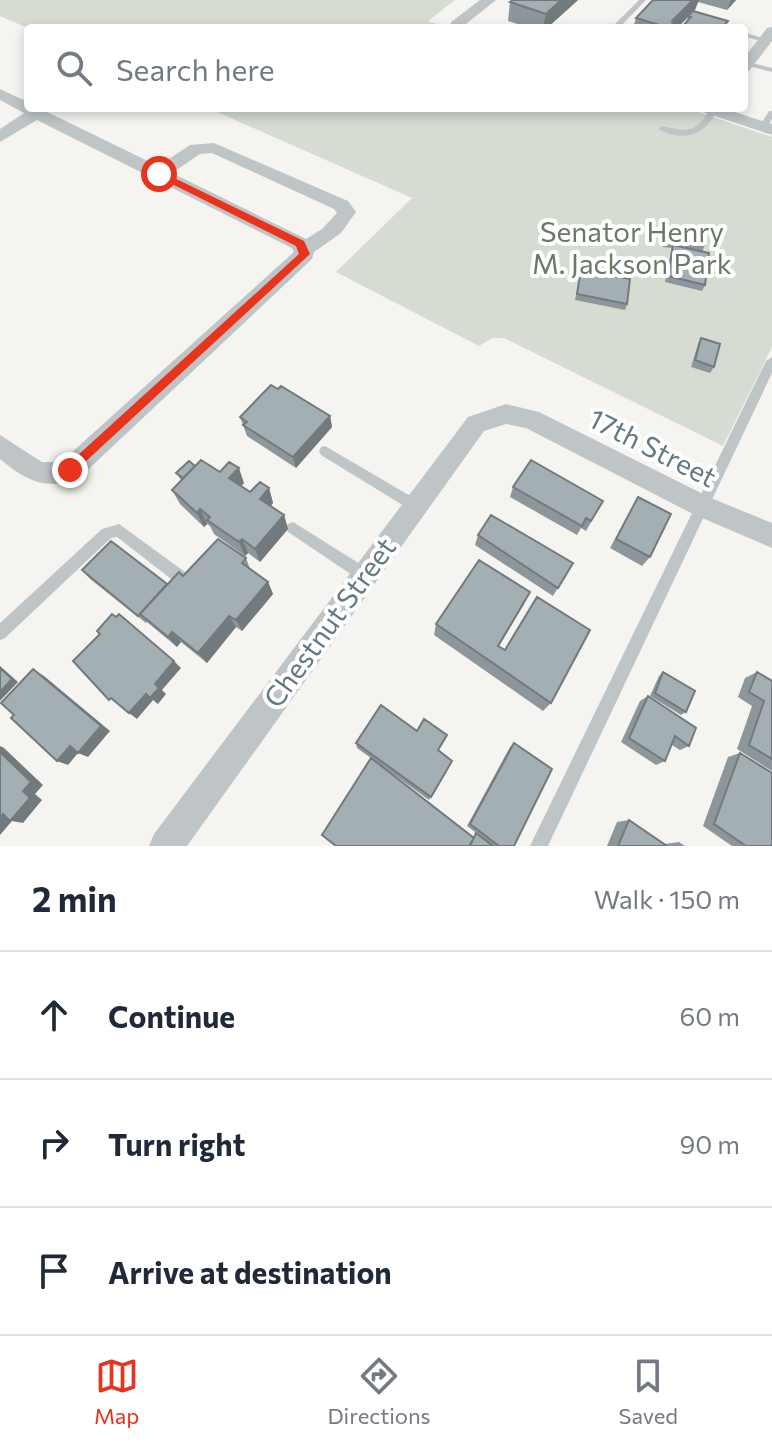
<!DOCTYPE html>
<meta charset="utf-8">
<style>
body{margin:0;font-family:Commissioner,sans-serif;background:#f6f6f7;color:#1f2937}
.stop{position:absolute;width:24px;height:24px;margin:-18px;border:6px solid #e8331d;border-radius:50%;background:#fff}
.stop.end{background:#e8331d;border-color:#fff;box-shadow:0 2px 8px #0008}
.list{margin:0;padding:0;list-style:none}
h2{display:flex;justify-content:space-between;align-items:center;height:104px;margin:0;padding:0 32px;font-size:34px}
h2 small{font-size:26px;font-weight:400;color:#747a83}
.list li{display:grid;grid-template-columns:52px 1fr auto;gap:24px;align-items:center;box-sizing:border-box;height:128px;padding:0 32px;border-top:2px solid #e0e1e3}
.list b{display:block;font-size:30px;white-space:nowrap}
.list em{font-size:26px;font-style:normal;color:#747a83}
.icon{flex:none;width:44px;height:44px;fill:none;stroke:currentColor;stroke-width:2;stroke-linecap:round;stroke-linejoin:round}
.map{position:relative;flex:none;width:772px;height:846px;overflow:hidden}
.search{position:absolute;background:#fff;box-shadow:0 4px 12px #0003;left:24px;right:24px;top:24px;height:88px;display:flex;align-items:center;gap:20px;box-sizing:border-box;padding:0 28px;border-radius:8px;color:#747a83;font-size:30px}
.sheet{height:488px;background:#fff}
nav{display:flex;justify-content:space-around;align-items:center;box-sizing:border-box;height:112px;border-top:2px solid #e0e1e3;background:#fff;font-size:22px;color:#747a83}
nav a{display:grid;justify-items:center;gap:4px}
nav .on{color:#e8331d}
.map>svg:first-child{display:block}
.green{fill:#d6dcd1}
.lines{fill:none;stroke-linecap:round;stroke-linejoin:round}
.service{fill:#bfc5c7;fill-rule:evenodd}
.minor{fill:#bfc5c7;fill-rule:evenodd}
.wall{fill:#8d969a}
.shaded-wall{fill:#737a7d}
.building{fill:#a4afb3;stroke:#737a7d;stroke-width:2}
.route{fill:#e8331d}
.labels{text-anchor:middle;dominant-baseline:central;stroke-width:8;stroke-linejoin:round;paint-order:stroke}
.park-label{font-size:28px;fill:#697a62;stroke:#fff}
.street-label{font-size:28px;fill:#627883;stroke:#fff}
</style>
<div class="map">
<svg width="772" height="846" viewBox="0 0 772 846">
<rect width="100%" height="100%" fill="#f5f4f0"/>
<path class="green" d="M0,0H455L428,21L448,28H28L0,16Z
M208,108H686L772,137V347L723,446L504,338H492L479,346L336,272L412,198Z"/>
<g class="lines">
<path class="service" d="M639,0H646L619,28H611Z
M746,33L769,40L765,42L746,37Z
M745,61L772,68V72L745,65Z
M710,108L717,110C705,137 683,142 658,129L662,126C688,132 697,133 710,108Z
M769,111H772V119L766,129H760L759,127Z
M772,357V373L548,846H530L766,361Z
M325,446L419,501L420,505L419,509L414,511L409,509L321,455L319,451L321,447Z
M293,522L368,569L370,574L368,579L363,581L358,579L288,532L286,528L288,524Z
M119,524L185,572L187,577L185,582L180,584L175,582L117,537L111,538L5,638L0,640V623L102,529Z"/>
<path class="minor" d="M480,0H496L461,28H451V22Z
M772,27V41L749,71L744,73V58L767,28Z
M0,89L28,102V108H39L158,166L190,145L214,143L348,201L356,212L341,233L314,252L312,259L79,478C47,492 25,480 0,459V435L42,462H61L294,252L292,248L37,120L0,142V129L24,113L0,100ZM212,153L334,209L337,213L322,229L306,239L172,173L200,154Z
M698,108H722L772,124V135L700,111Z
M506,404L539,412L711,498L772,523V548L693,514L526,428L506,424L484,431L187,846H149L154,834L468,417Z"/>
</g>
<path class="wall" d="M513,0H578L547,28H530L508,21L510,2Z
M653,0H736L727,10L698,2L694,11L728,21L725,28H681L686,22L688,17L677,28H633L636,18Z
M665,231L683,243L681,247L685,248L684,240L687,234L705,245L702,252L705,285L702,291L665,282L672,248L663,247L662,237Z
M581,269L627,304L625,310L575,300Z
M701,338L714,367L710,373L691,367L698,344Z
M330,416L332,427L296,468L247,436L240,417Z
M195,466L220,472L244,483L241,486L250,492L269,488L273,503L271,506L284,515L288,529L260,562L248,553L245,556L214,534L210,526L207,524L204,527L180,504L172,490L181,480L176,473Z
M513,487L603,501L586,531L581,528L577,535L510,497Z
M638,497L650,557L642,566L610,548Z
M478,535L573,563L553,596L475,545Z
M246,558L250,569L268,582L273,594L242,631L236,627L207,663L181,642L177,647L147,622L146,623L90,579L82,570L167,585L183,576Z
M524,604L498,646L551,703L543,711L434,635L436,624Z
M663,672L686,712L681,715L650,696L659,676Z
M757,672L772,681V771L737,749L752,706L738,697L745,678Z
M648,696L689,746L680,750L672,745L665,761L656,765L621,742L640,701Z
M417,731L445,740L438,750L452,761L429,800L357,748L356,743Z
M514,743V846H494L467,826L510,747Z
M740,753L772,846H732L703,826L728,757Z
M629,820L665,844L679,842L685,846H607L617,822Z"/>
<path class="shaded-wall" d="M561,0H578L547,28H543L546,14Z
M693,0H699L695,10L677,28H669L672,21Z
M731,0H736L727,10Z
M330,416L332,427L296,468L293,457Z
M239,468L244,483L235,493L229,478Z
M269,488L273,503L264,514L260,499Z
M200,509L207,524L204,527L197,513Z
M284,515L288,529L260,562L255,549Z
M242,539L248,553L245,556L239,542Z
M268,582L273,594L242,631L236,620Z
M530,592L524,604L493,656L498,646Z
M229,616L236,627L207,663L198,653Z
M172,632L181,642L177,647L168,637Z
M174,661L181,668L162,690L166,694L158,704L153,700L137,719L129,713Z
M0,666L18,682L0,701Z
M33,669L44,676L110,731L88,757L78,753L68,765L57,761L70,746Z
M0,746L4,748L43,785L35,794L42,800L23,823L12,821L0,835V817L23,791L0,752Z"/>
<path class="building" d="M513,0H561L546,14L510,2Z
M653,0H693L672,21L674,22L669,28L636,18Z
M693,11L728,21L722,28H681L691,17L688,16Z
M665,231L682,233L683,243L666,241Z
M687,234L704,236L705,245L689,244Z
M673,245L709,253L705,285L668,276Z
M581,269L630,279L627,304L577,294Z
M701,338L720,344L714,367L695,360Z
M271,385L278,389L281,386L330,416L293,457L243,425L247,422L240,417Z
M201,460L220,472L229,462L239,468L229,478L250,492L260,482L269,488L260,499L284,515L255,549L242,539L239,542L207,520L210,517L200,509L197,513L172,490Z
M531,460L603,501L591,521L586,518L582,526L513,487Z
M189,461L195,466L183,478L176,473Z
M638,497L671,514L650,557L616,539Z
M491,515L573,563L558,588L478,535Z
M218,539L246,558L242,563L268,582L236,620L229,616L198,653L172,632L168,637L140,614L179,572L183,576Z
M111,541L167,584L138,616L82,570Z
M479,560L530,592L498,646L505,650L537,597L590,630L551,703L436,624Z
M112,614L116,617L119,614L174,661L155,684L159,688L150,698L146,694L129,713L111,698L109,700L73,661L100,634L97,631Z
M0,668L12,679L0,692Z
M33,669L101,726L78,753L70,746L57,761L11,718L14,715L1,703Z
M663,672L695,691L686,712L655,693Z
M757,672L772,681V759L749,745L764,701L749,692Z
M648,696L696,728L689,746L675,736L665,761L629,738Z
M381,705L417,731L424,719L447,735L438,750L452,761L431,797L356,743Z
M514,743L552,769L514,846H499L470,824Z
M0,752L31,782L23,791L30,798L10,821L3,814L0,817Z
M740,753L772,773V846H746L714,824Z
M371,758L474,838L469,846H336L322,835Z
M629,820L667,846H618Z
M476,833L493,846H470Z"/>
<path class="route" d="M156,172H162L304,241L310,254L70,476L64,470L66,466L299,254L296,246L156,176Z"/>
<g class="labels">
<g class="park-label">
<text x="632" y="231">Senator Henry<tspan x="632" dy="32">M. Jackson Park</tspan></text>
</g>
<g class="street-label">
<text transform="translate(653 447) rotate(27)">17th Street</text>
<text transform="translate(329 622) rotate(-54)">Chestnut Street</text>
</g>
</g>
</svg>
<div class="stop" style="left:159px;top:174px"></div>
<div class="stop end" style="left:70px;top:470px"></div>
<div class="search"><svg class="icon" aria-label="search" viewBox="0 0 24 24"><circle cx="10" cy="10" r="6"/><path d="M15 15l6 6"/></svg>Search here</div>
</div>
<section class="sheet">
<h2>2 min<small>Walk · 150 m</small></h2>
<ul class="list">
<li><svg class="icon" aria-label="ahead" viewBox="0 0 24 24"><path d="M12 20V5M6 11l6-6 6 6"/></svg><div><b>Continue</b></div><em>60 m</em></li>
<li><svg class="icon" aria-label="right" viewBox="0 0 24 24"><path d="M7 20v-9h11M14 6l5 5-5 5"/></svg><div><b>Turn right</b></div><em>90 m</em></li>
<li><svg class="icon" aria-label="arrive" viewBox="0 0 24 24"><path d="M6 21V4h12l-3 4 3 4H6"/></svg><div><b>Arrive at destination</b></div></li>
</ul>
</section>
<nav>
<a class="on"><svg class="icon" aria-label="map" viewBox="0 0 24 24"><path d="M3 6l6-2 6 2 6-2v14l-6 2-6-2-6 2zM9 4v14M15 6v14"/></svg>Map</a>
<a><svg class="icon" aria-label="directions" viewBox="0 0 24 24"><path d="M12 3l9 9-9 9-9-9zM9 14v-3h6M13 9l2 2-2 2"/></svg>Directions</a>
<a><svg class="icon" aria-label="saved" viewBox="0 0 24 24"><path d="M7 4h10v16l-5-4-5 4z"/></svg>Saved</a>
</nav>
